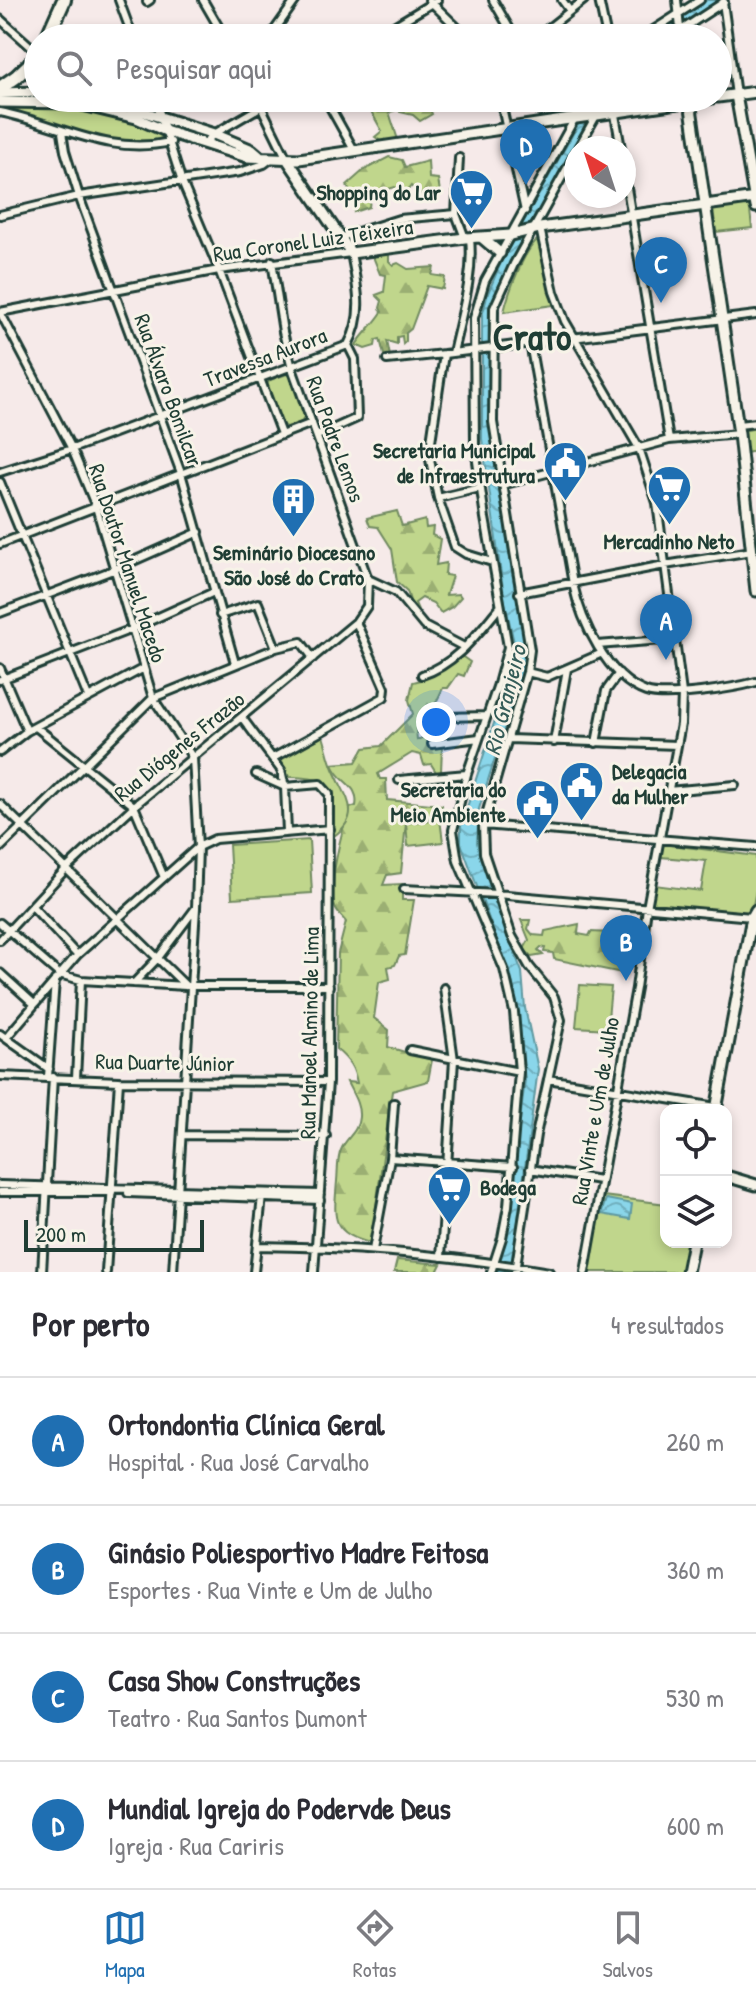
<!DOCTYPE html>
<html lang="pt">
<meta charset="utf-8">
<style>
body{margin:0;font-family:"Patrick Hand",sans-serif;background:#f7f7f7;color:#2b2b33}
.controls{position:absolute;right:24px;bottom:24px;display:grid;overflow:hidden;border-radius:16px;box-shadow:0 4px 12px #0003}
.controls button{width:72px;height:72px;display:grid;place-items:center;padding:0;border:0;border-bottom:2px solid #e1e1e2;background:#fff;color:#2b2b33;font:40px sans-serif}
.compass{position:absolute;left:564px;top:136px;width:72px;height:72px;border-radius:50%;background:#fff;box-shadow:0 4px 12px #0003;rotate:321deg}
.scale{position:absolute;left:24px;bottom:20px;width:180px;box-sizing:border-box;padding-left:8px;border:4px solid #1f3d34;border-top:0;font-size:22px;line-height:28px;white-space:nowrap;color:#1f3d34;-webkit-text-stroke:6px #f7f3e8;paint-order:stroke}
.you{position:absolute;left:436px;top:722px;width:28px;height:28px;margin:-20px;border:6px solid #fff;border-radius:50%;background:#1a73e8;box-shadow:0 0 0 12px #1a73e833}
.badge{display:grid;place-items:center;width:52px;height:52px;border-radius:50%;background:#1f6fb2;color:#fff;font-size:26px;font-weight:700}
.pin{position:absolute;translate:-50% -66px;filter:drop-shadow(0 2px 4px #0008)}
.pin::after{content:'';position:absolute;top:42px;width:28px;height:24px;background:inherit;clip-path:polygon(0 0,100% 0,50% 100%)}
.list{margin:0;padding:0;list-style:none}
h2{display:flex;justify-content:space-between;align-items:center;height:104px;margin:0;padding:0 32px;font-size:34px}
h2 small{font-size:26px;font-weight:400;color:#7c7c81}
.list li{display:grid;grid-template-columns:52px 1fr auto;gap:24px;align-items:center;box-sizing:border-box;height:128px;padding:0 32px;border-top:2px solid #e1e1e2}
.list b{display:block;font-size:30px;white-space:nowrap}
.list p{margin:0;font-size:26px;white-space:nowrap;color:#7c7c81}
.list em{font-size:26px;font-style:normal;color:#7c7c81}
.icon{flex:none;width:44px;height:44px;fill:none;stroke:currentColor;stroke-width:2;stroke-linecap:round;stroke-linejoin:round}
.map{position:relative;flex:none;width:756px;height:1272px;overflow:hidden}
.search{position:absolute;background:#fff;box-shadow:0 4px 12px #0003;left:24px;right:24px;top:24px;height:88px;display:flex;align-items:center;gap:20px;box-sizing:border-box;padding:0 28px;border-radius:44px;color:#7c7c81;font-size:30px}
.sheet{height:616px;background:#fff}
nav{display:flex;justify-content:space-around;align-items:center;box-sizing:border-box;height:112px;border-top:2px solid #e1e1e2;background:#fff;font-size:22px;color:#7c7c81}
nav a{display:grid;justify-items:center;gap:4px}
nav .on{color:#1f6fb2}
.map>svg:first-child{display:block}
.forest{fill:url(#forest-firs);stroke:#708a60;stroke-width:2}
.park{fill:#c0d68c;stroke:#708a60;stroke-width:2}
.water{fill:url(#water-waves);stroke:#5f99a1;stroke-width:2}
.lines{fill:none;stroke-linecap:round;stroke-linejoin:round}
.street-casing{stroke:#1f3d34;stroke-width:12}
.secondary-casing{stroke:#1f3d34;stroke-width:15}
.highway-casing{stroke:#1f3d34;stroke-width:18}
.street{stroke:#f7f3e8;stroke-width:6}
.secondary{stroke:#f7f3e8;stroke-width:9}
.highway{stroke:#f7f3e8;stroke-width:12}
.labels{text-anchor:middle;dominant-baseline:central;stroke-width:6;stroke-linejoin:round;paint-order:stroke}
.poi-label{font-size:22px;font-weight:bold;fill:#1f3d34;stroke:#f7f3e8;text-anchor:end}
.street-label{font-size:22px;fill:#1f3d34;stroke:#f7f3e8}
.water-label{font-size:24px;font-style:italic;fill:#345c58;stroke:#f7f3e8}
.town-label{font-size:38px;font-weight:bold;fill:#1f3d34;stroke:#f7f3e8}
</style>
<div class="map">
<svg width="756" height="1272" viewBox="0 0 756 1272">
<defs>
<pattern id="forest-firs" width="22" height="20" patternUnits="userSpaceOnUse" patternTransform="scale(2)"><rect width="22" height="20" fill="#c0d68c"/><path d="M5 1l3.5 6h-7zM16 11l3.5 6h-7z" fill="#9baf73"/></pattern>
<pattern id="water-waves" width="16" height="10" patternUnits="userSpaceOnUse" patternTransform="scale(2)"><rect width="16" height="10" fill="#8ad6ea"/><path d="M0 5q4-4 8 0t8 0" fill="none" stroke="#70afbe"/></pattern>
</defs>
<rect width="100%" height="100%" fill="#f6eae9"/>
<filter id="ink" filterUnits="userSpaceOnUse"><feTurbulence type="fractalNoise" baseFrequency=".0125" numOctaves="2"/><feDisplacementMap in="SourceGraphic" scale="16" xChannelSelector="R" yChannelSelector="G"/><feConvolveMatrix kernelMatrix="1 2 1 2 8 2 1 2 1" color-interpolation-filters="sRGB"/></filter>
<g filter="url(#ink)">
<path class="forest" d="M351,98H426L432,114L420,121L413,115L400,112L399,102L394,104V111L389,112L398,140L382,142L375,137L382,131L368,106Z
M389,157L402,160L405,167L428,161L429,178L438,179L440,192L423,196L411,186L405,194L395,187L385,190L383,197L370,199L369,207L354,212L355,206L347,185L364,170Z
M389,251V261L393,265L398,263L408,269L434,267L432,275L445,277L443,289L427,286L411,329L406,333V341L403,344L402,336L397,337V344L387,341L390,356L384,355L380,339L376,340L375,346L365,349L356,345C365,331 374,325 382,312L380,308L382,301L376,295L384,292L386,275L380,274L372,254Z
M397,511L402,526L425,520L426,528L433,527L432,535L440,539L436,565L446,563L445,575L452,576L446,595L459,594L461,597L452,607L441,613L433,603L422,598L415,603L420,615L414,614L407,591L397,582L392,549L378,527L370,526L367,518Z
M460,655L470,662L464,676L458,674L448,688H443L434,707L444,708L442,718L416,728L417,740L424,737L442,747L441,772H436L431,764L424,765L421,755L412,753L378,774L380,779H386L387,800L442,805V815L406,823L401,873L387,875L383,885L402,884V900H414L405,955L399,956L395,965L388,967L390,979L379,982L374,1018L389,1030L388,1047L432,1060L428,1081L392,1091L371,1243C330,1233 334,1218 337,1181C338,1172 337,1158 341,1150C346,1137 358,1133 359,1117C360,1104 352,1093 347,1082L357,1083C354,1067 349,1060 336,1049L338,953L346,922C343,918 336,912 335,907C327,887 342,828 350,808L356,806C360,784 338,783 332,764L356,762L364,748L381,746L413,714L409,700L413,682L425,679Z
M521,920H530L528,929L533,935L544,936L545,931L579,924L578,934L589,936L591,932L611,933L606,958L629,957L627,974L554,959L553,953L544,952L545,948L541,947L538,950L543,955L532,957L524,949L529,940Z
M397,1260L441,1264L437,1272H394Z"/>
<path class="park" d="M66,103L161,129L164,137C125,154 41,121 0,110V104Z
M749,202L752,228L716,232L713,208Z
M540,238L545,273L554,305L504,312C508,294 525,246 540,238Z
M287,374L291,376L304,416L302,422L287,427L282,424L267,384L270,380Z
M756,428V451L746,453L743,431Z
M323,736C327,748 329,762 335,773C346,798 363,814 334,836C333,791 341,778 289,777L281,760Z
M440,819L443,842L408,846L406,823Z
M309,840L312,893L232,898L229,845Z
M663,844L756,856V890L751,915L652,906L655,885L701,891L706,861L661,857Z
M580,985L611,987L607,1029L576,1027Z
M603,1196L666,1204V1242H688L682,1272H589Z"/>
<path class="water" d="M707,0H721L664,38H649Z
M593,98H601L502,280L492,303L490,317L492,438L512,572L527,656L479,809L477,843L501,918L522,972L525,1008L538,1069L513,1259L508,1272H497L505,1243L525,1080L513,984L461,843V826L510,673L515,647L505,603L482,439V316L488,293L502,260Z
M606,1199L632,1204L630,1219L601,1214Z"/>
<g class="lines">
<defs>
<path id="street" d="M119,0L133,38
M203,0L225,38
M429,0L468,38
M493,0L515,38
M562,0L570,11
M599,0L607,38
M677,0L681,38
M147,2L150,0
M723,2L736,95
M0,19L38,53
M269,38L296,0
M374,38L437,0
M536,38L584,0
M641,38L700,0
M669,38L724,2
M155,98L182,182L219,270L281,434
M257,98L287,159
M325,98L354,150
M500,98L525,211
M612,98L621,148
M0,112C60,124 106,156 171,142
M62,132L65,151L79,196L181,473L235,663
M206,142L214,134L276,98
M578,148L606,98
M459,158L456,214L465,238
M624,170L669,440
M0,215L79,196L240,172L264,164L272,158
M540,228L554,292L565,321L639,448L657,503L682,693L681,724L647,908L636,988L585,1272
M342,237L399,219L456,214
M0,312L72,449L96,507L153,698L193,758L198,847L196,908L173,1272
M0,312L219,270L351,253C357,286 365,314 348,345
M530,343L573,584C581,621 607,678 646,692C667,699 734,688 756,682
M453,353C461,315 474,277 470,238
M387,360L444,354
M738,425L756,423
M317,436L357,418L355,359L348,345
M0,472L72,449L348,345
M0,482L88,697
M502,485L669,440L739,434
M438,498L480,488
M0,544L312,423
M492,562L466,554L455,547L438,498L429,455L444,354L756,315
M368,579L396,592L424,626L464,647
M519,593L665,565L752,551
M0,613L113,570L199,532
M220,615L258,603L276,648
M597,645L676,639
M0,668L27,731
M527,672L547,677L600,654
M422,675C456,664 477,634 499,608
M0,680L132,629L214,592
M243,719L281,770L285,787L287,832
M426,722L445,717L487,716
M36,727L134,806L163,875
M509,739L677,745
M554,742L567,669
M596,743L606,691L619,673
M432,744L479,738
M0,752L27,731L144,668
M273,758L384,697L385,688L356,622
M256,774L285,787L320,784L329,794L328,1082L314,1272
M399,780L467,774
M668,791L735,785
M0,804L186,986
M483,825L756,847
M0,848L153,698L276,648L301,642L313,658
M404,889L497,894L752,917
M32,906L77,955
M0,923L59,974L81,980L186,986H329
M0,940L66,869L134,806L356,622L367,606L368,579L292,368L283,332L272,261
M0,973L33,1003
M134,983L158,958L195,909
M0,1034L49,1069
M6,1038L77,955L198,847L215,839L330,829
M410,1050L519,1072
M0,1076L119,1081L328,1082
M48,1077L55,980
M76,1078L81,980
M548,1079L716,1107
M183,1135L326,1136
M390,1158L513,1167
M530,1169L600,1180
M0,1185L320,1194
M0,1192H112
M128,1193L320,1200
M257,1246C355,1247 453,1255 549,1272
M373,1250L390,1158L394,1103
M441,1257L454,1060L444,988
M42,1272L53,1077
M106,1272L119,1081
M254,1272L262,1196
M491,1272L502,1238L508,1206L519,1072L514,1012L504,969L458,861L453,830L467,774L498,684L508,647L485,518L475,447L474,318L485,281L586,98
M515,1272L536,1135L561,1020L554,997L529,966L512,936L484,853L483,825L527,672L530,650L493,422L494,308L514,264L576,152"/>
<path id="secondary" d="M0,93L38,92
M736,95L756,207
M718,97L756,92
M100,98L214,134L252,150L259,156
M690,101L739,434L756,591
M0,102L74,103L136,118L168,132L247,157L299,159L712,98
M287,159L351,253L465,238L511,235L540,228L756,198
M481,237L500,253
M716,1110L752,917L756,910
M726,1176L756,1185
M687,1272L693,1242"/>
<path id="highway" d="M47,38L64,0
M0,88L16,77L38,56"/>
</defs>
<use href="#street" class="street-casing"/>
<use href="#secondary" class="secondary-casing"/>
<use href="#highway" class="highway-casing"/>
<use href="#street" class="street"/>
<use href="#secondary" class="secondary"/>
<use href="#highway" class="highway"/>
</g>
</g>
<defs>
<symbol id="supermarket-pin" viewBox="-11 -11 22 30"><path d="M0 17L-7.5 6A9.5 9.5 0 1 1 7.5 6Z" fill="#1f6fb2" stroke="#f7f3e8"/><path d="M-6-5.5h2.5l.6 2H6L4.5 2H-2.5L-4.4-4H-6ZM-1.5 3.2a1.3 1.3 0 1 0 .1 0ZM3 3.2a1.3 1.3 0 1 0 .1 0Z" fill="#fff"/></symbol>
<symbol id="civic-pin" viewBox="-11 -11 22 30"><path d="M0 17L-7.5 6A9.5 9.5 0 1 1 7.5 6Z" fill="#1f6fb2" stroke="#f7f3e8"/><path d="M-.6-6.5H3V-4.5H.6V-3L4-1V1h2V6H-6V1h2V-1L-.6-3ZM-1.2 2.5V6h2.4V2.5Z" fill="#fff"/></symbol>
<symbol id="building-pin" viewBox="-11 -11 22 30"><path d="M0 17L-7.5 6A9.5 9.5 0 1 1 7.5 6Z" fill="#1f6fb2" stroke="#f7f3e8"/><path d="M-4-6H4V6H1V3H-1V6H-4ZM-2.5-4.3h1.7v1.8h-1.7ZM.8-4.3h1.7v1.8H.8ZM-2.5-1h1.7V.8h-1.7ZM.8-1h1.7V.8H.8Z" fill="#fff"/></symbol>
</defs>
<g fill-rule="evenodd">
<use href="#supermarket-pin" x="446" y="166" width="51" height="69"/>
<use href="#civic-pin" x="540" y="438" width="51" height="69"/>
<use href="#supermarket-pin" x="644" y="462" width="51" height="69"/>
<use href="#building-pin" x="268" y="474" width="51" height="69"/>
<use href="#civic-pin" x="556" y="758" width="51" height="69"/>
<use href="#civic-pin" x="512" y="776" width="51" height="69"/>
<use href="#supermarket-pin" x="424" y="1162" width="51" height="69"/>
</g>
<g class="labels">
<g class="poi-label">
<text x="441" y="192">Shopping do Lar</text>
<text x="535" y="450">Secretaria Municipal<tspan x="535" dy="25">de Infraestrutura</tspan></text>
<text x="669" y="541" text-anchor="middle">Mercadinho Neto</text>
<text x="294" y="552" text-anchor="middle">Seminário Diocesano<tspan x="294" dy="25">São José do Crato</tspan></text>
<text x="612" y="771" text-anchor="start">Delegacia<tspan x="612" dy="25">da Mulher</tspan></text>
<text x="506" y="789">Secretaria do<tspan x="506" dy="25">Meio Ambiente</tspan></text>
<text x="480" y="1187" text-anchor="start">Bodega</text>
</g>
<g class="street-label">
<text transform="translate(313 240) rotate(-8)">Rua Coronel Luiz Teixeira</text>
<text transform="translate(265 357) rotate(-21)">Travessa Aurora</text>
<text transform="translate(169 390) rotate(70)">Rua Álvaro Bomilcar</text>
<text transform="translate(336 439) rotate(70)">Rua Padre Lemos</text>
<text transform="translate(128 563) rotate(72)">Rua Doutor Manuel Macedo</text>
<text transform="translate(179 746) rotate(-39)">Rua Diógenes Frazão</text>
<text transform="translate(309 1033) rotate(-89)">Rua Manoel Almino de Lima</text>
<text transform="translate(165 1062) rotate(1)">Rua Duarte Júnior</text>
<text transform="translate(595 1111) rotate(-80)">Rua Vinte e Um de Julho</text>
</g>
<g class="water-label">
<text transform="translate(504 700) rotate(-76)">Rio Granjeiro</text>
</g>
<g class="town-label">
<text x="532" y="336">Crato</text>
</g>
</g>
</svg>
<div class="controls">
<button><svg class="icon" aria-label="locate" viewBox="0 0 24 24"><circle cx="12" cy="12" r="6"/><path d="M12 2v4M12 18v4M2 12h4M18 12h4"/></svg></button>
<button><svg class="icon" aria-label="layers" viewBox="0 0 24 24"><path d="M12 4l9 5-9 5-9-5zM3 14l9 5 9-5"/></svg></button>
</div>
<svg class="compass" viewBox="-18 -18 36 36"><path d="M0-13l5 13h-10z" fill="#e53935"/><path d="M0 13l5-13h-10z" fill="#7c7c81"/></svg>
<div class="scale">200 m</div>
<div class="you"></div>
<div class="pin badge" style="left:666px;top:660px">A</div>
<div class="pin badge" style="left:626px;top:981px">B</div>
<div class="pin badge" style="left:661px;top:303px">C</div>
<div class="pin badge" style="left:526px;top:185px">D</div>
<div class="search"><svg class="icon" aria-label="search" viewBox="0 0 24 24"><circle cx="10" cy="10" r="6"/><path d="M15 15l6 6"/></svg>Pesquisar aqui</div>
</div>
<section class="sheet">
<h2>Por perto<small>4 resultados</small></h2>
<ul class="list">
<li><span class="badge">A</span><div><b>Ortondontia Clínica Geral</b><p>Hospital · Rua José Carvalho</p></div><em>260 m</em></li>
<li><span class="badge">B</span><div><b>Ginásio Poliesportivo Madre Feitosa</b><p>Esportes · Rua Vinte e Um de Julho</p></div><em>360 m</em></li>
<li><span class="badge">C</span><div><b>Casa Show Construções</b><p>Teatro · Rua Santos Dumont</p></div><em>530 m</em></li>
<li><span class="badge">D</span><div><b>Mundial Igreja do Podervde Deus</b><p>Igreja · Rua Cariris</p></div><em>600 m</em></li>
</ul>
</section>
<nav>
<a class="on"><svg class="icon" aria-label="map" viewBox="0 0 24 24"><path d="M3 6l6-2 6 2 6-2v14l-6 2-6-2-6 2zM9 4v14M15 6v14"/></svg>Mapa</a>
<a><svg class="icon" aria-label="directions" viewBox="0 0 24 24"><path d="M12 3l9 9-9 9-9-9zM9 14v-3h6M13 9l2 2-2 2"/></svg>Rotas</a>
<a><svg class="icon" aria-label="saved" viewBox="0 0 24 24"><path d="M7 4h10v16l-5-4-5 4z"/></svg>Salvos</a>
</nav>
